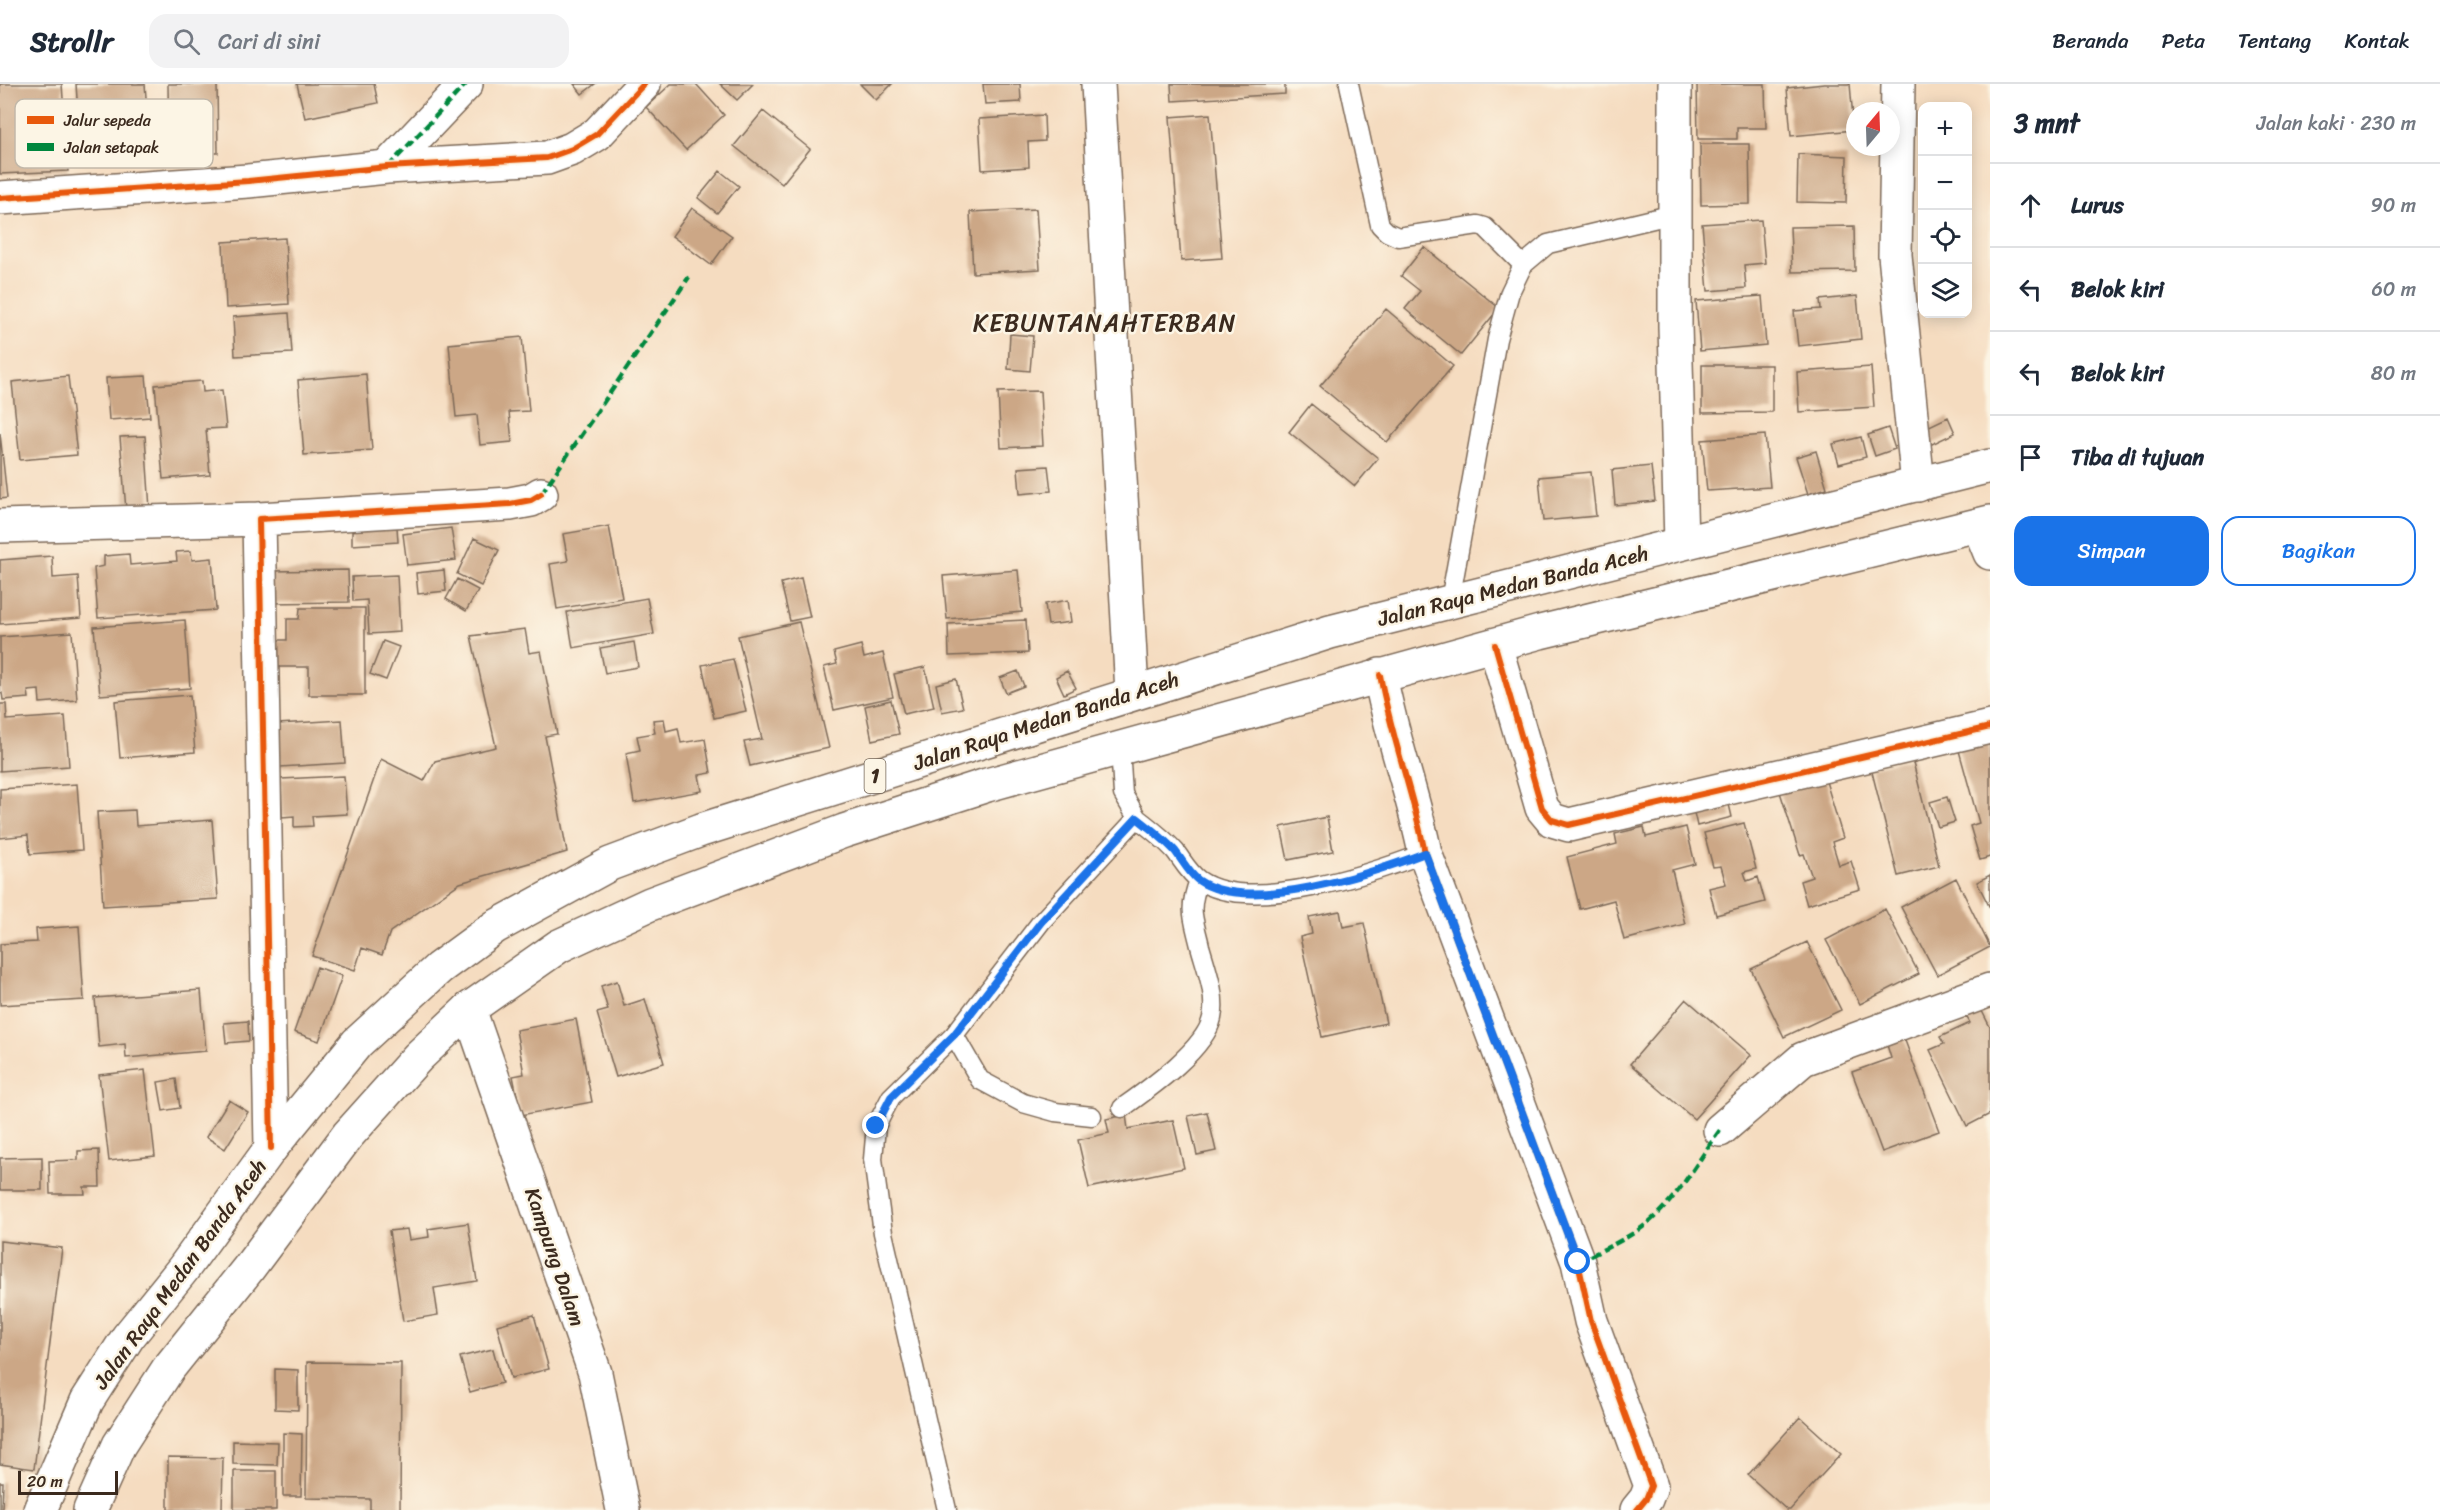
<!DOCTYPE html>
<html lang="id">
<meta charset="utf-8">
<style>
body{margin:0;font-family:Sriracha,sans-serif;background:#f2f2f3;color:#1f2937}
.controls{position:absolute;right:18px;top:18px;display:grid;overflow:hidden;border-radius:12px;box-shadow:0 3px 15px #0003}
.controls button{width:54px;height:54px;display:grid;place-items:center;padding:0;border:0;border-bottom:2px solid #e0e1e3;background:#fff;color:#1f2937;font:30px sans-serif}
.compass{position:absolute;left:1846px;top:18px;width:54px;height:54px;border-radius:50%;background:#fff;box-shadow:0 3px 15px #0003;rotate:19deg}
.scale{position:absolute;left:18px;bottom:15px;width:100px;box-sizing:border-box;padding-left:6px;border:3px solid #3b2a1e;border-top:0;font-size:16px;line-height:21px;white-space:nowrap;color:#3b2a1e;-webkit-text-stroke:4px #fcf5e5;paint-order:stroke}
.stop{position:absolute;width:18px;height:18px;margin:-14px;border:4px solid #1a73e8;border-radius:50%;background:#fff}
.stop.end{background:#1a73e8;border-color:#fff;box-shadow:0 2px 6px #0008}
.list{margin:0;padding:0;list-style:none}
h2{display:flex;justify-content:space-between;align-items:center;height:78px;margin:0;padding:0 24px;font-size:26px}
h2 small{font-size:20px;font-weight:400;color:#747a83}
.list li{display:grid;grid-template-columns:39px 1fr auto;gap:18px;align-items:center;box-sizing:border-box;height:84px;padding:0 24px;border-top:2px solid #e0e1e3}
.list b{display:block;font-size:22px;white-space:nowrap}
.list em{font-size:20px;font-style:normal;color:#747a83}
.actions{display:flex;gap:12px;padding:18px 24px}
.actions a{flex:1;padding:14px 0;border:2px solid #1a73e8;border-radius:18px;text-align:center;font-size:21px;color:#1a73e8}
.actions .main{background:#1a73e8;color:#fff}
.icon{flex:none;width:33px;height:33px;fill:none;stroke:currentColor;stroke-width:2;stroke-linecap:round;stroke-linejoin:round}
.map{position:relative;flex:none;width:1990px;height:1426px;overflow:hidden}
header{display:flex;align-items:center;gap:36px;box-sizing:border-box;height:84px;padding:0 30px;background:#fff;border-bottom:2px solid #e0e1e3}
header strong{font-size:28px}
nav{display:flex;gap:33px;margin-inline-start:auto;font-size:21px}
.search{width:420px;height:54px;background:#f2f2f3;display:flex;align-items:center;gap:15px;box-sizing:border-box;padding:0 21px;border-radius:18px;color:#747a83;font-size:22px}
main{display:flex}
aside{flex:1;background:#fff}
.map>svg:first-child{display:block}
.building{fill:#cca786}
.lines{fill:none;stroke-linecap:round;stroke-linejoin:round}
.lane-casing{stroke:#7c6857;stroke-width:21}
.street-casing{stroke:#7c6857;stroke-width:36}
.highway-casing{stroke:#7c6857;stroke-width:36}
.lane{stroke:#fff;stroke-width:18}
.street{stroke:#fff;stroke-width:33}
.highway{stroke:#fff;stroke-width:33}
.quiet{stroke:#00873e;stroke-width:4.5;stroke-dasharray:9 4.5;stroke-linecap:butt}
.cycleway-casing{stroke:#fcf5e5;stroke-width:10}
.cycleway{stroke:#e8590c;stroke-width:6}
.route{stroke:#1a73e8;stroke-width:8}
.labels{text-anchor:middle;dominant-baseline:central;stroke-width:5;stroke-linejoin:round;paint-order:stroke}
.shield{fill:#fcf5e5;stroke:#75675a;stroke-width:1.5}
.shield-label{font-size:20px;font-weight:bold;fill:#3b2a1e}
.street-label{font-size:21px;fill:#3b2a1e;stroke:#fcf5e5}
.quarter-label{font-size:24px;letter-spacing:1.5px;fill:#3b2a1e;stroke:#fcf5e5}
.key{fill:#fcf5e5;stroke:#c2b8a9;stroke-width:1.5}
.key-label{font-size:16px;fill:#3b2a1e}
</style>
<header>
<strong>Strollr</strong>
<div class="search"><svg class="icon" aria-label="search" viewBox="0 0 24 24"><circle cx="10" cy="10" r="6"/><path d="M15 15l6 6"/></svg>Cari di sini</div>
<nav><a>Beranda</a><a>Peta</a><a>Tentang</a><a>Kontak</a></nav>
</header>
<main>
<div class="map">
<svg width="1990" height="1426" viewBox="0 0 1990 1426">
<rect width="100%" height="100%" fill="#fcf5e5"/>
<filter id="ink" filterUnits="userSpaceOnUse"><feTurbulence type="fractalNoise" baseFrequency=".0167" numOctaves="2"/><feDisplacementMap in="SourceGraphic" scale="12" xChannelSelector="R" yChannelSelector="G"/><feConvolveMatrix kernelMatrix="1 2 1 2 8 2 1 2 1" color-interpolation-filters="sRGB"/></filter>
<filter id="wash" filterUnits="userSpaceOnUse"><feTurbulence type="fractalNoise" baseFrequency=".008" numOctaves="4" result="noise"/><feDisplacementMap in="SourceGraphic" scale="24" xChannelSelector="R" yChannelSelector="G"/><feGaussianBlur stdDeviation="1.35" result="paint"/><feColorMatrix in="noise" values="0 0 0 0 0 0 0 0 0 0 0 0 0 0 0 0 0 1.4 0 .05"/><feComposite in="paint" operator="in"/></filter>
<g filter="url(#wash)">
<rect width="100%" height="100%" fill="#f5dcc0"/>
<g id="blocks">
<path class="building" d="M0,0H62L68,87L0,90Z
M76,0H145L150,69L81,74Z
M168,0H217L218,69H169Z
M297,0H374L378,19L305,34Z
M574,0H595L582,10Z
M671,0H696L724,31L686,66L646,23Z
M720,0H753L737,16Z
M860,0H892L876,16Z
M983,0H1020L1021,18L985,20Z
M1171,0H1285V10L1172,17Z
M1697,0H1765L1766,44H1737V55H1698Z
M1824,0H1850L1854,46L1791,52L1787,4Z
M763,27L810,65L782,100L734,62Z
M1210,30L1222,174L1181,177L1170,33Z
M1044,31L1045,57L1028,58L1029,83L982,86L979,35Z
M1700,60H1749L1750,120L1701,121Z
M1798,70L1847,72L1846,119L1797,118Z
M720,87L739,102L717,129L698,114Z
M692,124L732,152L711,181L672,152Z
M1036,125L1040,185L973,189L970,128Z
M1761,136L1765,179L1744,181L1746,204L1708,207L1702,140Z
M1854,142L1855,187L1792,188L1790,143Z
M285,154L289,220L226,224L223,158Z
M1424,163L1499,224L1461,271L1405,225L1420,207L1401,192Z
M1762,212L1766,261L1700,267L1696,217Z
M1857,212L1861,255L1798,262L1794,227L1821,225L1820,216Z
M1386,225L1453,282L1387,358L1320,302Z
M289,229L292,269L235,272L233,233Z
M1010,250L1033,252L1030,287L1008,285Z
M522,253L529,327L509,328L512,358L480,361L477,331L456,333L449,260Z
M1702,281H1772V328L1702,329Z
M1871,283L1874,323L1799,328L1797,288Z
M366,290L372,366L304,371L298,296Z
M68,292L77,371L20,376L12,298Z
M146,292L150,333L109,336L106,294Z
M202,297L203,308L222,306L226,344L206,345L210,391L163,395L155,301Z
M1040,307L1043,362L1001,364L998,308Z
M1311,320L1378,374L1355,402L1289,348Z
M1948,333L1955,349L1930,361L1923,345Z
M1888,344L1895,365L1875,372L1868,351Z
M0,349L7,414L0,415Z
M1765,351L1770,403L1707,407L1702,356Z
M145,352L150,425L126,426L120,353Z
M1861,353L1866,373L1839,380L1833,360Z
M1816,367L1827,404L1808,410L1796,373Z
M1048,382L1051,407L1020,410L1018,384Z
M1651,382L1655,417L1615,421L1612,386Z
M1591,388L1596,432L1543,437L1539,393Z
M609,442L622,514L557,525L550,480L568,477L563,450Z
M397,443L398,458L352,461V446Z
M451,444L456,476L407,481L403,450Z
M474,454L499,466L481,502L457,490Z
M191,467L192,476L212,474L216,526L98,534L94,484L104,482V472L129,470L130,481L177,477L176,468Z
M52,472L53,494L78,492L81,534L0,540V476Z
M348,486L349,518L269,519V487Z
M444,486L446,507L418,510L416,489Z
M1018,486L1022,528L947,535L943,492Z
M397,491L400,548L369,550L367,516L353,517L352,493Z
M801,494L810,533L790,537L781,499Z
M457,495L478,506L466,527L446,515Z
M647,514L654,550L573,564L567,528Z
M1068,516L1071,538L1048,541L1045,520Z
M300,524H365V611H309V583H276V556H287V535H299Z
M185,536L190,604L100,611L94,543Z
M1026,536L1028,569L949,572L948,540Z
M799,538L829,664L750,682L744,658L762,655L738,552Z
M525,545L529,569L541,567L557,650L545,652L567,768L460,799L390,848L382,871L362,864L355,886L312,872L381,675L424,697L435,677L496,663L471,552Z
M72,548L77,616L40,619L39,606L28,607L29,614L3,616L2,609H0V553Z
M383,557L399,563L386,596L370,590Z
M634,558L638,583L605,589L600,564Z
M861,561L864,574L883,569L893,613L834,626L824,583L837,580L834,568Z
M733,575L746,627L714,634L702,581Z
M925,583L934,623L904,630L894,590Z
M1018,587L1024,602L1006,609L1000,594Z
M1067,587L1076,604L1064,610L1056,593Z
M956,595L963,624L942,628L936,600Z
M190,611L195,668L120,674L115,617Z
M891,616L899,650L872,656L865,622Z
M0,620H6L7,636L65,632L69,682L0,687Z
M664,635L666,647L678,644L681,659L705,655L711,689L699,691L702,707L634,719L626,669L640,666L637,652L655,649L653,636Z
M342,636L345,679L280,683L278,640Z
M1990,654V773L1980,776L1970,742L1979,739L1958,663Z
M1912,674L1939,782L1898,792L1871,684Z
M344,692L347,730L312,732L313,742L294,743V732L282,733L281,695Z
M1825,694L1843,754L1832,758L1839,781L1851,777L1860,805L1807,821L1800,797L1812,793L1804,770L1800,771L1780,708Z
M77,700L82,766L30,770L28,751L0,754V705Z
M1947,713L1955,738L1938,743L1930,718Z
M1728,716L1732,733L1697,742L1693,724Z
M135,726L136,742L212,736L218,815L103,822L97,728Z
M1327,733L1333,767L1288,776L1281,743Z
M1744,739L1756,785L1744,788L1747,797L1758,793L1765,818L1716,831L1709,804L1726,800L1721,782L1713,783L1704,749Z
M1644,743L1646,753L1686,743L1695,780L1672,786L1685,840L1624,856L1614,816L1580,825L1567,773L1617,760L1615,750Z
M1990,791V824L1977,798Z
M1956,794L1990,863L1937,891L1901,823Z
M1885,825L1919,890L1860,920L1826,856Z
M1340,827L1343,843L1364,839L1386,939L1322,953L1300,853L1312,850L1309,833Z
M79,842L84,916L0,921V860L37,858L36,845Z
M1807,858L1841,926L1784,953L1751,885Z
M317,883L342,892L319,957L294,948Z
M617,897L624,922L645,915L664,979L616,993L597,929L608,926L601,902Z
M201,906L206,967L126,974L125,960L99,963L95,914Z
M1686,915L1751,971L1694,1035L1630,980Z
M1980,923L1990,943V1030L1967,1042L1930,966L1944,960L1940,953L1970,939L1965,930Z
M576,935L592,1018L521,1031L513,992L524,990L516,946Z
M248,937L249,957L226,959L224,939Z
M1904,954L1939,1047L1882,1068L1852,988L1891,974L1887,961Z
M145,986L155,1072L109,1077L99,991Z
M176,995L180,1024L163,1027L158,998Z
M229,1016L248,1028L225,1065L206,1053Z
M1207,1028L1216,1067L1197,1071L1188,1032Z
M1126,1031L1128,1045L1173,1036L1184,1084L1089,1104L1078,1056L1109,1049L1106,1035Z
M99,1066L100,1103H84L85,1110H50L49,1077L78,1076V1067Z
M42,1073V1106H0V1074Z
M468,1139L477,1197L434,1204L438,1231L403,1237L389,1147L407,1145L409,1156L429,1153L428,1145Z
M0,1157L62,1164L34,1385L0,1380Z
M534,1231L549,1285L511,1294L497,1241Z
M493,1265L502,1299L470,1308L460,1273Z
M307,1278L401,1279L400,1426H370V1415L306,1414Z
M275,1285L298,1286V1326L275,1325Z
M1800,1333L1841,1370L1790,1426H1787L1748,1391Z
M283,1349L302,1350L301,1412H283Z
M233,1357L278,1358L277,1381L233,1380Z
M168,1373L223,1374L222,1426H168Z
M234,1387H276V1426H234Z
M0,1398H3L2,1426H0Z"/>
</g>
</g>
<g filter="url(#ink)">
<use href="#blocks" fill-opacity="0" stroke="#7c6857" stroke-width="1.5"/>
<g class="lines">
<defs>
<path id="lane" d="M1349,0L1380,141L1387,148L1398,153L1478,141L1485,143L1523,181
M1450,517L1497,255L1510,208L1523,181L1548,160L1674,130
M1137,734C1150,744 1164,755 1175,767C1182,776 1189,789 1199,796C1249,831 1373,789 1425,769
M954,951L980,996L1023,1019L1055,1028L1092,1032
M1122,1024C1147,1006 1205,966 1212,934C1217,911 1206,884 1200,862C1193,832 1188,826 1199,796
M947,1426L883,1149L873,1075L876,1042L891,1013L954,951L1041,838L1137,734L1123,710L1120,664"/>
<path id="street" d="M1098,0L1132,608
M1675,0V242L1681,459
M1898,0L1895,171L1918,401
M387,83L466,0
M0,114L248,97L387,83L547,74L572,65L597,50L644,0
M0,442L259,435
M1979,442L1990,469
M1495,561L1542,724L1552,736L1569,741L1990,643
M1380,591C1391,652 1413,709 1425,769L1578,1178L1591,1237L1651,1402L1646,1415L1637,1426
M469,925L595,1289L623,1426
M1720,1046L1803,975L1990,906
M271,1064L259,435L510,420L531,416L541,410"/>
<path id="highway" d="M40,1426L87,1317L128,1253L183,1185L271,1064L357,959L439,884L495,843L610,780L701,746L1330,548L1990,382
M90,1426L119,1361L168,1285L248,1185L348,1051L418,973L469,925L559,862L650,820L844,747L987,701L1540,548L1990,438"/>
</defs>
<use href="#lane" class="lane-casing"/>
<use href="#street" class="street-casing"/>
<use href="#highway" class="highway-casing"/>
<use href="#lane" class="lane"/>
<use href="#street" class="street"/>
<use href="#highway" class="highway"/>
<path class="quiet" d="M388,83L466,0
M541,410L689,193
M1578,1178C1598,1168 1618,1159 1637,1147C1673,1123 1695,1081 1720,1046"/>
<defs>
<path id="cycleway" d="M0,114L248,97L387,83L547,74L572,65L597,50L644,0
M1495,561L1542,724L1552,736L1569,741L1990,643
M1380,591C1391,652 1413,709 1425,769L1578,1178L1591,1237L1651,1402L1646,1415L1637,1426
M271,1064L259,435L510,420L531,416L541,410"/>
</defs>
<use href="#cycleway" class="cycleway-casing"/>
<use href="#cycleway" class="cycleway"/>
</g>
</g>
<g class="lines" filter="url(#ink)">
<path class="route" d="M876,1042L891,1013L954,951L1041,838L1137,734C1150,744 1164,755 1175,767C1182,776 1189,789 1198,796C1248,831 1373,789 1425,769L1578,1178"/>
</g>
<g class="labels">
<rect class="shield" x="864.5" y="675" width="21" height="34" rx="4.5"/>
<g class="shield-label">
<text x="875" y="692">1</text>
</g>
<g class="street-label">
<text transform="translate(1513 502) rotate(-14)">Jalan Raya Medan Banda Aceh</text>
<text transform="translate(1046 637) rotate(-18)">Jalan Raya Medan Banda Aceh</text>
<text transform="translate(555 1173) rotate(71)">Kampung Dalam</text>
<text transform="translate(180 1190) rotate(-54)">Jalan Raya Medan Banda Aceh</text>
</g>
<g class="quarter-label">
<text x="1105" y="239">KEBUNTANAHTERBAN</text>
</g>
</g>
<rect x="15" y="15" width="198" height="69" rx="9" class="key"/>
<rect x="27" y="32" width="27" height="8" fill="#e8590c"/>
<rect x="27" y="59" width="27" height="8" fill="#00873e"/>
<g class="key-label">
<text x="64" y="42">Jalur sepeda</text>
<text x="64" y="69">Jalan setapak</text>
</g>
</svg>
<div class="controls">
<button>+</button>
<button>−</button>
<button><svg class="icon" aria-label="locate" viewBox="0 0 24 24"><circle cx="12" cy="12" r="6"/><path d="M12 2v4M12 18v4M2 12h4M18 12h4"/></svg></button>
<button><svg class="icon" aria-label="layers" viewBox="0 0 24 24"><path d="M12 4l9 5-9 5-9-5zM3 14l9 5 9-5"/></svg></button>
</div>
<svg class="compass" viewBox="-18 -18 36 36"><path d="M0-13l5 13h-10z" fill="#e53935"/><path d="M0 13l5-13h-10z" fill="#747a83"/></svg>
<div class="scale">20 m</div>
<div class="stop" style="left:1578px;top:1178px"></div>
<div class="stop end" style="left:876px;top:1042px"></div>
</div>
<aside>
<h2>3 mnt<small>Jalan kaki · 230 m</small></h2>
<ul class="list">
<li><svg class="icon" aria-label="ahead" viewBox="0 0 24 24"><path d="M12 20V5M6 11l6-6 6 6"/></svg><div><b>Lurus</b></div><em>90 m</em></li>
<li><svg class="icon" aria-label="left" viewBox="0 0 24 24"><path d="M17 20v-9H6M10 6l-5 5 5 5"/></svg><div><b>Belok kiri</b></div><em>60 m</em></li>
<li><svg class="icon" aria-label="left" viewBox="0 0 24 24"><path d="M17 20v-9H6M10 6l-5 5 5 5"/></svg><div><b>Belok kiri</b></div><em>80 m</em></li>
<li><svg class="icon" aria-label="arrive" viewBox="0 0 24 24"><path d="M6 21V4h12l-3 4 3 4H6"/></svg><div><b>Tiba di tujuan</b></div></li>
</ul>
<div class="actions"><a class="main">Simpan</a><a>Bagikan</a></div>
</aside>
</main>
